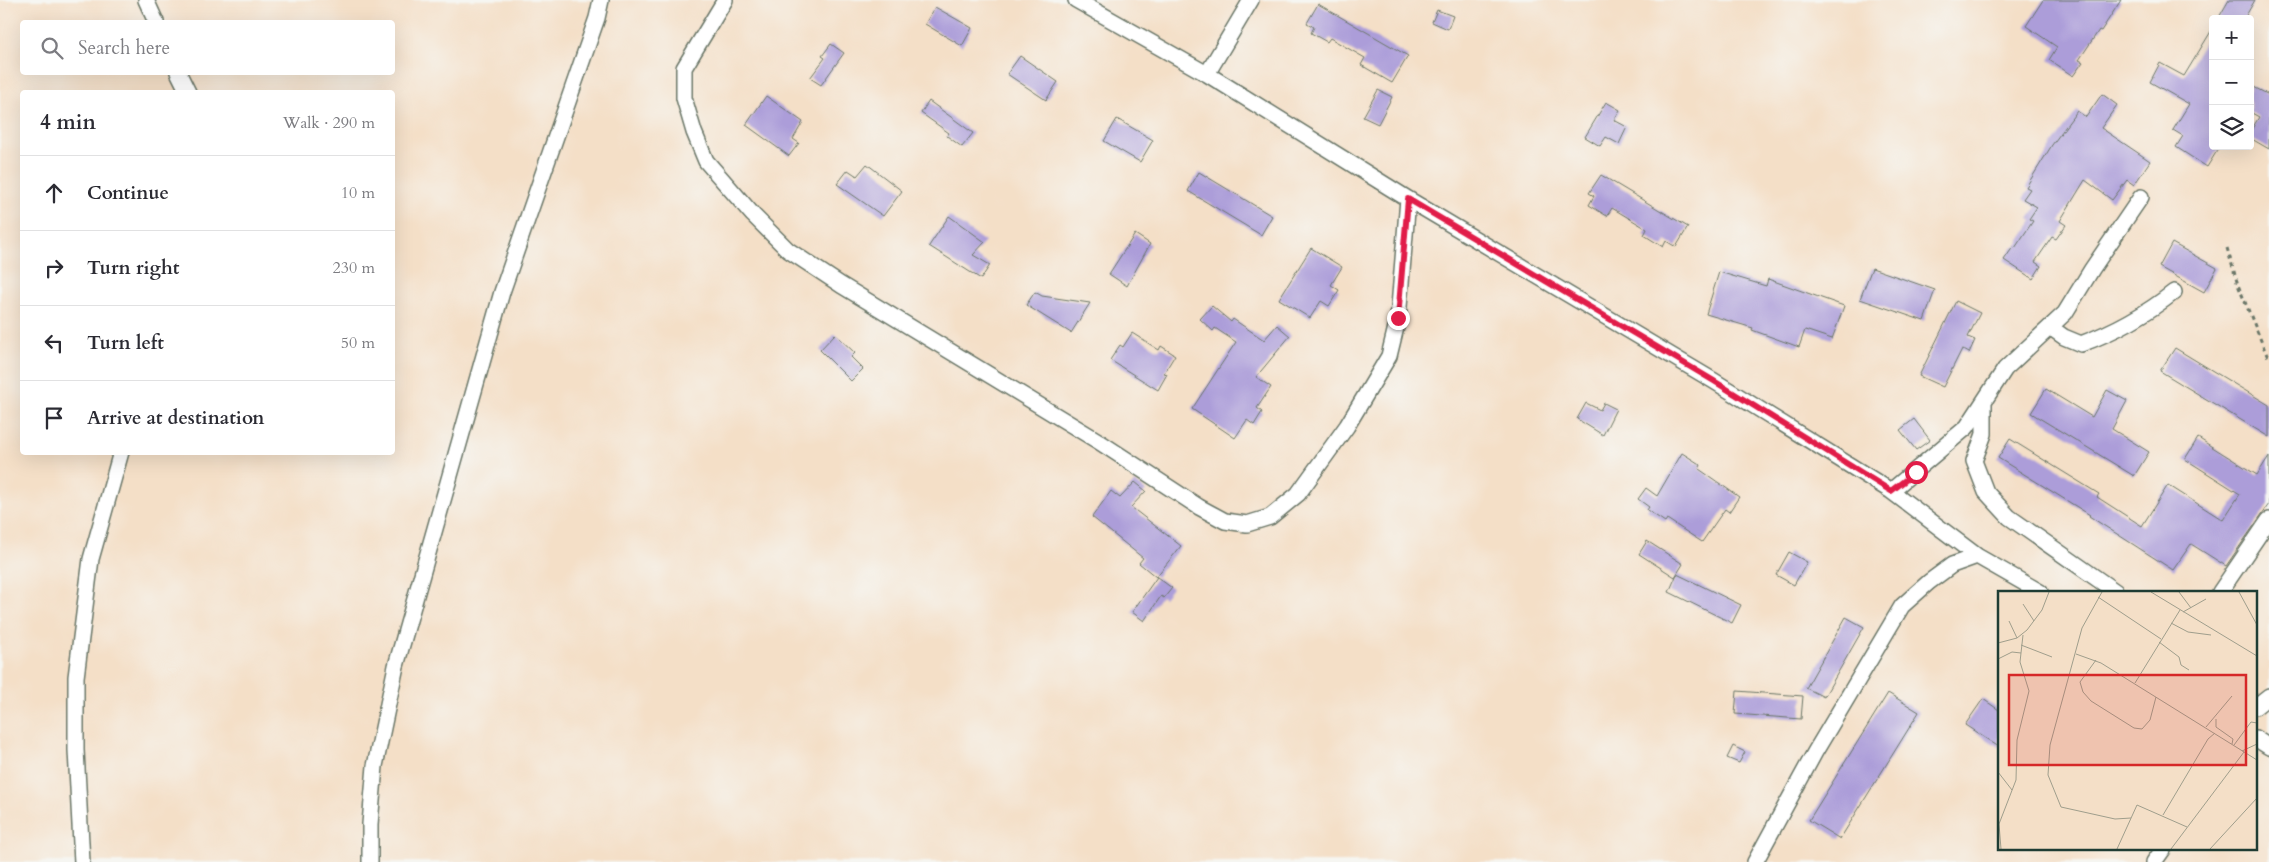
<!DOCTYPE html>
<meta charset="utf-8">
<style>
body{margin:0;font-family:Cardo,serif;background:#f2f2f3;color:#2b2b33}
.controls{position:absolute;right:15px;top:15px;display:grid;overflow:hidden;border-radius:5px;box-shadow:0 5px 20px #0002}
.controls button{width:45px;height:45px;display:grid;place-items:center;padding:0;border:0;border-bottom:1px solid #e1e1e2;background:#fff;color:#2b2b33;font:25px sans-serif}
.stop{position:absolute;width:15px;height:15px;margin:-11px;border:4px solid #e11d48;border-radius:50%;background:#fff}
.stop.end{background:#e11d48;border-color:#fff;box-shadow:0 1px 5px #0008}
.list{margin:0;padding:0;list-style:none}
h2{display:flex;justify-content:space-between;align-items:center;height:65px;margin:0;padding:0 20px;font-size:21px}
h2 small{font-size:16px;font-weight:400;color:#7c7c81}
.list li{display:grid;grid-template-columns:32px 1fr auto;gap:15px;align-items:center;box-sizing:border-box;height:75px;padding:0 20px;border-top:1px solid #e1e1e2}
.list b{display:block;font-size:19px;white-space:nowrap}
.list em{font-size:16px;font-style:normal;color:#7c7c81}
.icon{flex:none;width:28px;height:28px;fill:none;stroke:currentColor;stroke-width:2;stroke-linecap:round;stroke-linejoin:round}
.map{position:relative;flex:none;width:2269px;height:862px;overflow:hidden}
.search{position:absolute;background:#fff;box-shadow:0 5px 20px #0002;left:20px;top:20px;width:375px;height:55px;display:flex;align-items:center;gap:12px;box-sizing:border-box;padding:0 18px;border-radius:5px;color:#7c7c81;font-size:19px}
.panel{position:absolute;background:#fff;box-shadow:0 5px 20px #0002;left:20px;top:90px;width:375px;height:365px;border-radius:5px}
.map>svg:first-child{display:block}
.building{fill:#ac9dd9}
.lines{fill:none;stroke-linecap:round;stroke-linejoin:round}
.street-casing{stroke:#6a7667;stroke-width:18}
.path{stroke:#6a7667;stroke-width:3;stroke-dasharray:4 4;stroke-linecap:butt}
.street{stroke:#fff;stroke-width:15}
.route{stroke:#e11d48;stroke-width:6}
.inset-road{fill:none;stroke:#9f9e8c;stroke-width:1}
.view{fill:#d62828;fill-opacity:0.15;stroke:#d62828;stroke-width:2.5}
.inset-edge{fill:none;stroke:#1f3d34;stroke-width:2.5}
</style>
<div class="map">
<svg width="2269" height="862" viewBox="0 0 2269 862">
<rect width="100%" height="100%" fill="#f6f6f2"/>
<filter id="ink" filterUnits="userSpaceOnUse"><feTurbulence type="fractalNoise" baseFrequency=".02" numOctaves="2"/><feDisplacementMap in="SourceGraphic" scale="10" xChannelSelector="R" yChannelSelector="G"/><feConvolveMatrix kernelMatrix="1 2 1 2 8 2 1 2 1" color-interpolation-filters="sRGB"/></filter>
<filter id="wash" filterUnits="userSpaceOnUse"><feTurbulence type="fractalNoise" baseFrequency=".0096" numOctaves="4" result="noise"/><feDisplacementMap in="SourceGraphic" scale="20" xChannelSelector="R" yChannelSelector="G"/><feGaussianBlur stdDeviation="1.12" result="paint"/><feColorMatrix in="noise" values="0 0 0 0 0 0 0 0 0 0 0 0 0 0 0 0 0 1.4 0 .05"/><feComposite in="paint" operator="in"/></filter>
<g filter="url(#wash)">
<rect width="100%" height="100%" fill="#f4dfc7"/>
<g id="blocks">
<path class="building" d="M2043,0H2121L2101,31L2099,30L2079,60L2083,62L2073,76L2049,60L2057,47L2026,26Z
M2229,0H2255L2244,19H2218Z
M1318,4L1408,56L1392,83L1361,65L1365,58L1330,38L1327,42L1311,33L1314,27L1307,23Z
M935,7L972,28L962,46L925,24Z
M1437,10L1453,16L1448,29L1432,22Z
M2213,28V146H2220L2207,167L2176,147L2183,136L2173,130L2189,104L2150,82L2160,63L2184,76Z
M831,44L844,53L821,85L810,78L825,58L822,56Z
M1020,56L1058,82L1046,100L1007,74Z
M2250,85L2269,95V149L2250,138V132L2259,117L2250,112Z
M1378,90L1392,97L1378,124L1363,117Z
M2102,94L2117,105L2101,128L2150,161L2134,185L2127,180L2112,200L2085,180L2060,221L2066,225L2056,239L2052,237L2035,262L2041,266L2033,279L2004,260L2013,247L2015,248L2033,221L2029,219L2037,207L2023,199L2030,189L2026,187L2052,145L2077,111L2086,117Z
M766,96L803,122L793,139L799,143L789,156L746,125Z
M929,101L973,133L962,147L947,136L949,133L921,113Z
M1606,102L1620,110L1614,120L1627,127L1619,144L1606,137L1600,146L1585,137Z
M1117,119L1153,140L1140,162L1104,141Z
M867,164L902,191L883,216L837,184L848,170L857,176Z
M1199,172L1272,216L1261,235L1188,191Z
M1601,175L1688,227L1676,247L1666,241L1663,247L1644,235L1647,229L1612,208L1607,216L1589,205L1594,196L1589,193Z
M949,216L985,242L973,255L990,265L981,279L929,246Z
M1135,234L1150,244L1127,286L1109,274Z
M2172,243L2217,268L2204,292L2159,267Z
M1311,248L1342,267L1331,285L1339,290L1329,306L1321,301L1310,318L1279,299Z
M1872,268L1935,290L1924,321L1860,299Z
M1719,272L1766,286L1768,279L1844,306L1832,339L1805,330L1799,347L1752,330L1753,328L1706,314Z
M1035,292L1042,296L1090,303L1071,333L1026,305Z
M1956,301L1980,313L1968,337L1975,340L1969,353L1962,349L1943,387L1919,376Z
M1212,306L1231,322L1233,319L1264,340L1277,325L1290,336L1256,377L1271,387L1257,408L1262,412L1254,425L1247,420L1235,438L1192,409L1236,342L1215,328L1213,331L1200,319Z
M1132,333L1159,350L1161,346L1175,355L1164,373L1167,374L1158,390L1110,360L1120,345L1123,347Z
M835,334L855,353L851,357L863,369L851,381L820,350Z
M2175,348L2269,405V437L2160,371Z
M2046,389L2092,417L2107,390L2127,401L2112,429L2149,452L2134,476L2031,413Z
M1586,403L1600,410L1604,403L1616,409L1603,435L1577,419Z
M1914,419L1930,440L1916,450L1900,430Z
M2198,438L2257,475L2269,456V504L2226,566L2191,544L2173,570L2089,516L2090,515L1998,458L2010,439L2099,494L2097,497L2142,526L2168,485L2223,520L2240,494L2185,459Z
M1682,453L1701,465L1699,469L1739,497L1729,512L1725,509L1702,542L1667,519L1665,522L1647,510L1649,507L1638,499L1646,488L1657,496Z
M1135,482L1146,491L1131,507L1181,546L1156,577L1139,563L1143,558L1092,517L1111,491L1120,498Z
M1647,541L1683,564L1675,577L1639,554Z
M1789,552L1807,562L1794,585L1776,575Z
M1677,574L1741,605L1732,623L1669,592Z
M1157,577L1172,588L1164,598L1161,596L1144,621L1132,612Z
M1846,617L1864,627L1824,697L1806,688Z
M1737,691L1803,696L1801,719L1735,714Z
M1888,693L1919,712L1840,839L1809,820Z
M1983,699L1999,710V747L1965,725Z
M1733,746L1745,752L1739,763L1727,758Z"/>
</g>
</g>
<g filter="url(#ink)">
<use href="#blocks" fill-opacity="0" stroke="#6a7667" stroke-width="1"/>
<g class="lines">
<defs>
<path id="street" d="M146,0L156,22
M725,0L684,68V98L694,132L706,161L753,215L788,250L841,285L1098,441L1199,507L1225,521L1247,524L1270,517L1298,494L1347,426L1389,356L1398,319L1408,199
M1076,0L1207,74L1408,199L1714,381L1891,491L1977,556L2040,592
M178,72L188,92
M1207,74L1251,0
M2050,327L2064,337L2081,344C2116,331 2145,315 2174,292
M1984,401V434L1974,461L1986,492L2009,517L2116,592
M1891,491L1967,427L2005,369L2065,313L2092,269L2141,197
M2220,592L2269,520
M2255,707L2269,696
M2255,738L2269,747
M82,862L76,750V677L91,559L121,452
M370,862V824L375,766L396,666L502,292L597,18L601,0
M1755,862L1815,752L1902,606L1929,582L1952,565L1977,556
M2154,862L2164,848"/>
</defs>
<use href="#street" class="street-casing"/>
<path class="path" d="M2227,248L2238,285L2269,360"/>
<use href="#street" class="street"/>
</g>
</g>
<g class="lines" filter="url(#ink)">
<path class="route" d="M1398,318L1408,199L1714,381L1891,491L1916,472"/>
</g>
<g transform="translate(1998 591)">
<rect width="259" height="259" fill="#f4dfc7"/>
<path class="inset-road" d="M104,1L84,37L52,154L50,184L63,216L117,228L133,227M153,1L259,65M181,1L193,17M241,1L259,34M100,6L163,48M25,13L36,30M185,21L208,8M11,30L19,47M173,32L190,41L213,44M161,51L181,66L183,74L191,79M0,52L19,47L29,39L44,19L51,1M23,54L54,66M78,63L103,72L259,169M0,68L14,61L23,62M98,69L82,91L85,101L93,110L136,137L144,138L152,129L158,106M137,92L182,19M218,128V136L235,148L234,153M208,136L234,105M236,154L253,131L259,132M244,160L259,153M0,181L14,199M165,224L210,148L217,142M3,258L1,233L18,189L19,149L31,100L22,71L25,44M119,258L139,214L189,236M173,258L246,161M212,258L259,207"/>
<path class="view" d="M11,84H248V174H11Z"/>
<rect width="259" height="259" class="inset-edge"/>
</g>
</svg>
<div class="controls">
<button>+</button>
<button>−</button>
<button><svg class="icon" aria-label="layers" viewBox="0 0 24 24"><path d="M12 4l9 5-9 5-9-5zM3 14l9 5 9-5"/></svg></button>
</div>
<div class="stop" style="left:1916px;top:472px"></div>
<div class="stop end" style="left:1398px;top:318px"></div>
<div class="search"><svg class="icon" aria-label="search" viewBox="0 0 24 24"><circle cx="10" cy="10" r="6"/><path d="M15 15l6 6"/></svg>Search here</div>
<section class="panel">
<h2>4 min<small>Walk · 290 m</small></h2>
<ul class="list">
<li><svg class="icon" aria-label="ahead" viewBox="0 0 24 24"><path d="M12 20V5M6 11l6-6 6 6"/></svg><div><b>Continue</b></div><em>10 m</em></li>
<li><svg class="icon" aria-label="right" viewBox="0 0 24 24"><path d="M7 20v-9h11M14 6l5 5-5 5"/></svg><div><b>Turn right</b></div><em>230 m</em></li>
<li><svg class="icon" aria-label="left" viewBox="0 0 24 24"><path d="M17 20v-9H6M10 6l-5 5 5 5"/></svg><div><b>Turn left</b></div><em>50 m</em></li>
<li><svg class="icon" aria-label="arrive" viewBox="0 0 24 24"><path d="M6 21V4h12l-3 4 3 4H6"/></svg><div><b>Arrive at destination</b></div></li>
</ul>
</section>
</div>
